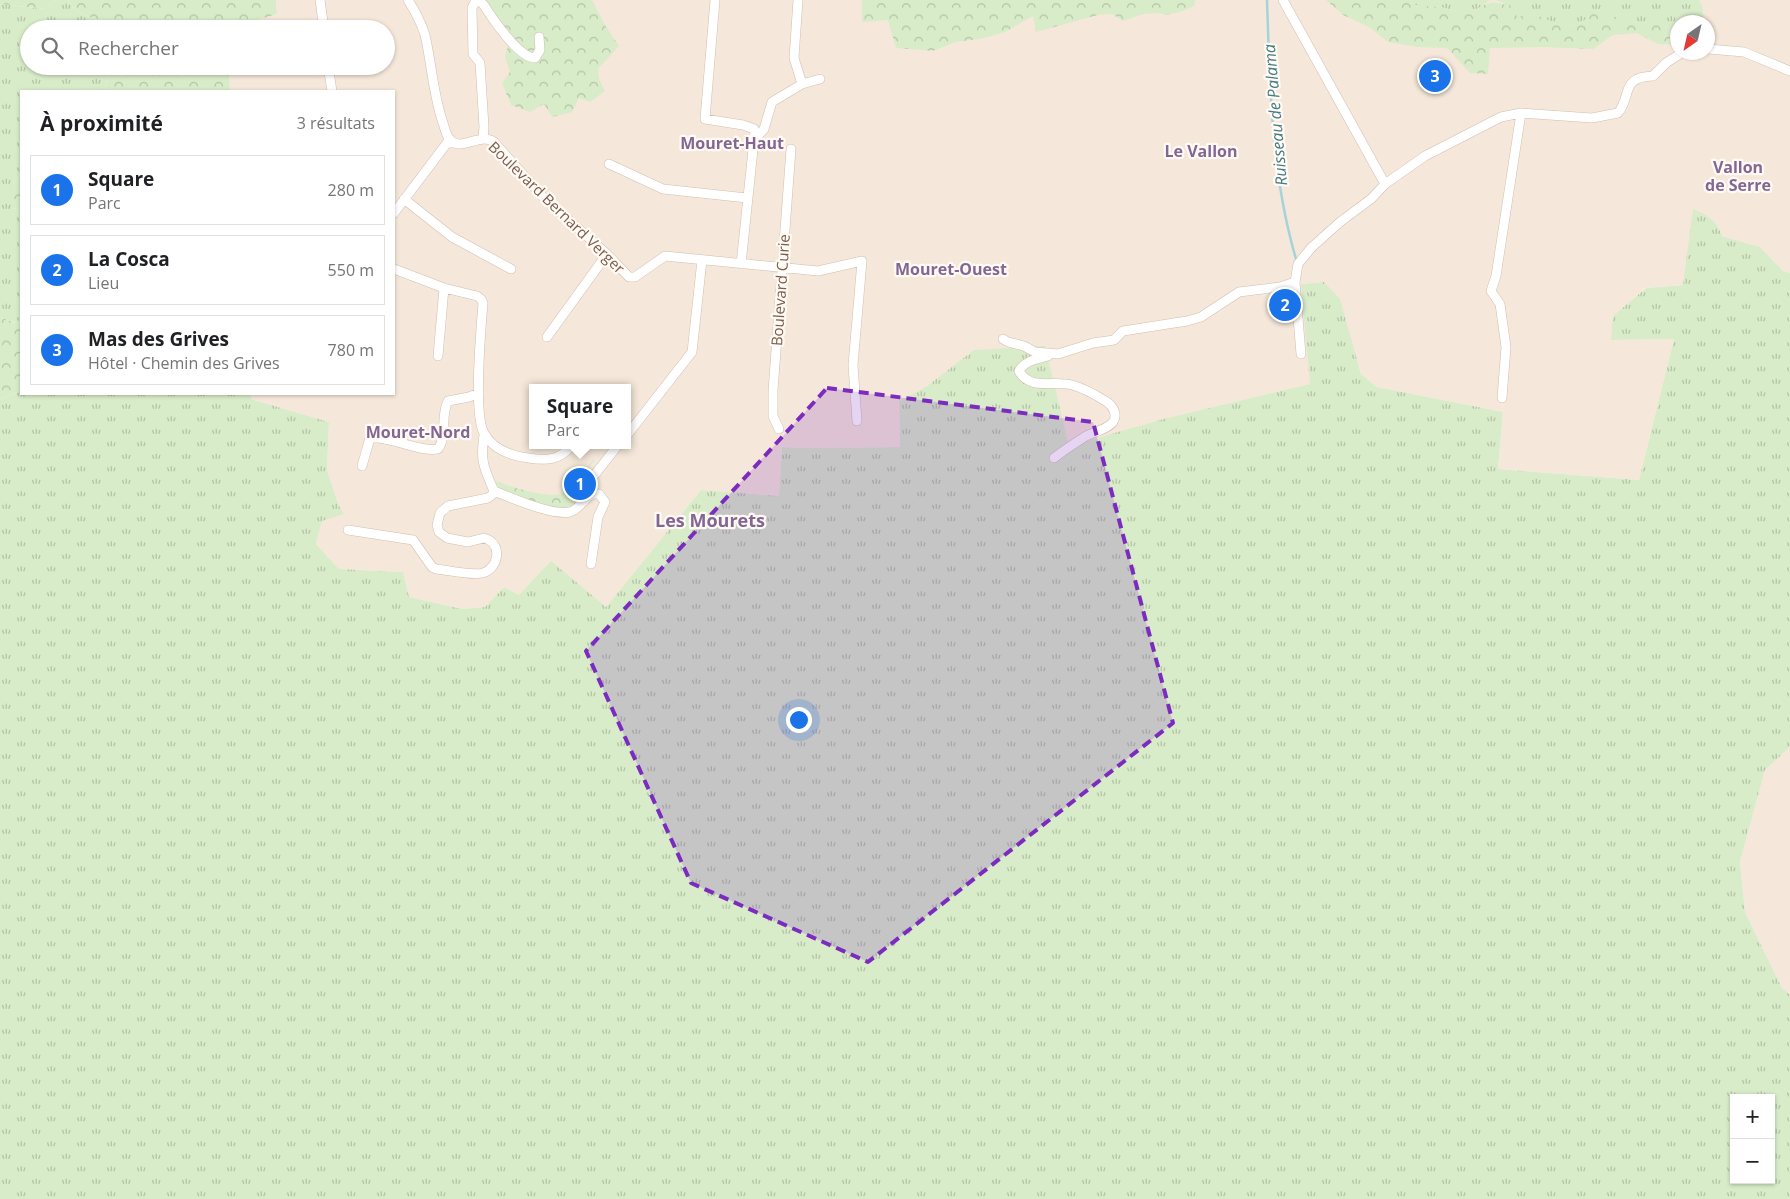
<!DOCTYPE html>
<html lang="fr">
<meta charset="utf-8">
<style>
body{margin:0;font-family:"Open Sans",sans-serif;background:#f6f6f6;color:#202124}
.controls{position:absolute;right:15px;bottom:15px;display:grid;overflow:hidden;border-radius:0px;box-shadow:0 1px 4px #0004}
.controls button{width:45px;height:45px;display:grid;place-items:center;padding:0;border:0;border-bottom:1px solid #e0e0e0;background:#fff;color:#202124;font:25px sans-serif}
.compass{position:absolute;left:1670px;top:15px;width:45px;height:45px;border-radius:50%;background:#fff;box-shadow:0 1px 4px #0004;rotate:214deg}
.you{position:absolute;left:798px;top:719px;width:18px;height:18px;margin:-12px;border:4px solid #fff;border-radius:50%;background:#1a73e8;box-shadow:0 0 0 8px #1a73e833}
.badge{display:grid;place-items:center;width:32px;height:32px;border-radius:50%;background:#1a73e8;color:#fff;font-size:16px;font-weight:700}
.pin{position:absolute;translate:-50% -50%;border:2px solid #fff;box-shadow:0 1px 5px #0006}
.popup{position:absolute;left:529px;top:384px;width:102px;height:65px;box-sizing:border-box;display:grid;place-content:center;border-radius:0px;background:#fff;filter:drop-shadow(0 1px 4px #0005);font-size:16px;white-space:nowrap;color:#757577}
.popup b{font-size:19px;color:#202124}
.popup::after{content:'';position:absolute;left:50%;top:100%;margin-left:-10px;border:10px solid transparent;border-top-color:#fff}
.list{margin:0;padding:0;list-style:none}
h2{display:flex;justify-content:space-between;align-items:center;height:65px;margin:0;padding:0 20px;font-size:21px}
h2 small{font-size:16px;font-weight:400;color:#757577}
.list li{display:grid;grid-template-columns:32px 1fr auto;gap:15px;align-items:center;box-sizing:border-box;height:70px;margin:0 10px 10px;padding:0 10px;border:1px solid #e0e0e0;border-radius:0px}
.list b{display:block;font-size:19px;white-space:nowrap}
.list p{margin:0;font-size:16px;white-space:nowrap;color:#757577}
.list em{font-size:16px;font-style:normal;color:#757577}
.icon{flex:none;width:28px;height:28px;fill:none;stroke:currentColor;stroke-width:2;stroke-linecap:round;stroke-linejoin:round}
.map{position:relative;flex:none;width:1790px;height:1199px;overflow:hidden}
.search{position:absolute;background:#fff;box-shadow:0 1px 4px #0004;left:20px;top:20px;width:375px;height:55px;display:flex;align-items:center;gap:12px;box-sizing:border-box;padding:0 18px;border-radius:28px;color:#757577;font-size:19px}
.panel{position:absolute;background:#fff;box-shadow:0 1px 4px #0004;left:20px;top:90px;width:375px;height:305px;border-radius:0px}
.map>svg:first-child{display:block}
.residential{fill:#f5e8da;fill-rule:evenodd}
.grass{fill:url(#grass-tufts);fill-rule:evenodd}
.forest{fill:url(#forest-crowns)}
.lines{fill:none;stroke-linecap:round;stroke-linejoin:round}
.stream{stroke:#a5d3da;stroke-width:2.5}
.minor-casing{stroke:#d1beb0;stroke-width:10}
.minor{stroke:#fff;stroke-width:9}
.marked{fill:#7b2cbf;fill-opacity:0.2;stroke:#7b2cbf;stroke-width:4;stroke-dasharray:10 6;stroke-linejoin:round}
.labels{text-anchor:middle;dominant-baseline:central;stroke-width:4.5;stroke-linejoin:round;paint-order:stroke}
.street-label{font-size:15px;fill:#7a5c4d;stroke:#fffaf3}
.water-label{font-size:16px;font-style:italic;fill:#437c86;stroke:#fffaf3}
.neighbourhood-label{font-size:16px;font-weight:bold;fill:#846695;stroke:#fffaf3}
.quarter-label{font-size:18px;font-weight:bold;fill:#846695;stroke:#fffaf3}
</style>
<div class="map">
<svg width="1790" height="1199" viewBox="0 0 1790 1199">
<defs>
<pattern id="grass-tufts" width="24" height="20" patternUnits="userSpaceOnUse" patternTransform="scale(1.25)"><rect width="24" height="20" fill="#d8ecc9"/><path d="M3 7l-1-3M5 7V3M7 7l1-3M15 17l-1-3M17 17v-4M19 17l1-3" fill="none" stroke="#b4c2a5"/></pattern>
<pattern id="forest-crowns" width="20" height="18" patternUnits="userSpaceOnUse" patternTransform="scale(1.25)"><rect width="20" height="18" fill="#d8ecc9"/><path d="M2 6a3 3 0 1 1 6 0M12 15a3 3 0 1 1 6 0" fill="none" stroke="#b4c2a5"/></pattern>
</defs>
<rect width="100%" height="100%" fill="#fdf6ec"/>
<path class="residential" d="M276,0H1790V273L1783,271L1760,247L1722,236L1683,285L1645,288L1614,316L1612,340L1674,339L1639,480L1498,469L1503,412L1377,387L1361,374L1356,357L1324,282L1301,284L1311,384L1167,418L1069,447L947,372L927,386L899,401L900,447L813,448L782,447L779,496L701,490L606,607L519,595L504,587L485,607L462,609L409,597L403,572L339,569L316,544L322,521L339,506L327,470L329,422L251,399V394H394V91H230L229,66H386V29H238L239,26L277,14ZM1678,22H1708V52H1678ZM532,388H628V445H532Z
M1790,747V995L1782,988L1745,912L1740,862L1765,770Z"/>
<path class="grass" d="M55,0H68L75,10L98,21L99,29H29V66H124L126,68L108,76L104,91H21V175L13,183L14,208L21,211V319L16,323L0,317V4L44,9Z
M1410,0H1490L1470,14L1440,7L1413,5Z
M1496,0H1699C1703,7 1704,14 1702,22H1678L1677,34L1659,22L1625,23L1609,13L1597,10L1578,25L1562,26L1532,13L1517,17L1513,7Z
M1693,209C1709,216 1716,220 1722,236L1760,247L1783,271L1790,273V747L1765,770L1740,862L1745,912L1782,988L1790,995V1199H0V399L21,391V394H251V399L329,422L327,470L339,506L344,514L322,521L316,544L339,569L403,572L409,597L462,609L485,607L504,587L519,595L551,561L606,607L701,490L779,496L782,447L813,448L900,447L899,401L927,386L974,350L1045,346L1069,446L1167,418L1310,384L1301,284L1324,282L1340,299L1361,374L1377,387L1503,412L1498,469L1639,480L1674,339L1611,340L1613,316L1646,288L1683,285ZM1734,1098H1771V1180H1734Z"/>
<path class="forest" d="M0,0H55L44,9L0,4Z
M68,0H276L277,14L239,26L238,29H99L98,21L75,10Z
M477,0H592L605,25L619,46L598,69L599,79L605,91L590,102L579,98L572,112L552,117L544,104L530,112L511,105L502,83L510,72L505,57L508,45L485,17Z
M862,0H1195L1194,6L1180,12L1166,15L1158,13L1143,14L1123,21L1112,14L1098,15L1036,32L1033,16L1005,32L980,39L956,42L933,51L896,48L888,20L862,22Z
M1326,0H1410L1413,5L1440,7L1470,14C1492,0 1487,0 1514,7L1517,17L1532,13L1562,26L1578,25L1597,10L1609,13L1625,23L1659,22L1677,34V45L1658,44L1637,33L1613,35L1593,49L1544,47L1490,48L1488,74L1470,73L1447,48L1417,47L1388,42L1369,27L1343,15Z
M124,66H229L230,91H104L108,76L126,68Z
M21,175V211L14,208L6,195L13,183Z
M0,317L15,323L21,319V391L0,399Z
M593,460L594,461L583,474L587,481L585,497L571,508L554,510L503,491L496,483L497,481C508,487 541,495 553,495C559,495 564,492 568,489Z"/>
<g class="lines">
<path class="stream" d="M1267,0C1270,87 1271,174 1296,259"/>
<defs>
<path id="minor" d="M320,0L324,29
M408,0C415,11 421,22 425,35C432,65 433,96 444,126C445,130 447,136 450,140C462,152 479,132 494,142L545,199L607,254L629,277H635L665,256L818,271L862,261L853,365L857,421
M715,0L705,119L743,125L754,129V140L741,264
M1283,0L1385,184
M1708,49L1744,52L1790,71
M328,66L332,91
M802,84L820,79
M483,138L484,127L480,63L473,54L472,8L475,2L478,1L483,4C492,18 519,58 535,58L540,50L539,37
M754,140L764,129L772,102L802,84L794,58L798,0
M609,164L663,189L747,198
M404,199L452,237L511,269
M394,213L450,139
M394,269L444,288L477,296L481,299L483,303C481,329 473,414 484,433C493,450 512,456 529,458C546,461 560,460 571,446
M547,337L607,254
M1003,339L1008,342L1024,346L1035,352L1058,354L1093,343L1114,340L1123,331L1187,321L1201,317L1239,292L1280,287L1295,282
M1301,354L1295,282L1298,264L1311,248L1340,222L1371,199L1385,184L1425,156L1501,117L1521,113L1592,118L1618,113C1632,96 1620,77 1653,76L1666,63L1683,52
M438,356L444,288
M1048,356C1037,359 1024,361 1019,371C1030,391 1053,380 1072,385C1084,388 1096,395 1107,402C1113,406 1118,415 1113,422C1108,429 1094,432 1086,436C1075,443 1064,450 1054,458
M1502,398L1506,347L1500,304L1491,291L1496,276L1521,113
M779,429L773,416V391L791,149
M628,434L692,352L702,260
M362,466L370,438C390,436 422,453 438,449C448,435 440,416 448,401L469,397L479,393
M593,477L618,445
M494,491C512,498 552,516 570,512C582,509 585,492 599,494L605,502L598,517L591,564
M348,530L413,540L432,567L436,569C448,570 471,576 483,573C499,568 503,543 484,538L468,542L447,538L439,532L437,525L440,513L448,506L488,498L492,495L494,491C484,468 480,461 484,435"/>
</defs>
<use href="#minor" class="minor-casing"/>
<use href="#minor" class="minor"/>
</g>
<path class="marked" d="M827,388L1093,422L1173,723L868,962L691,883L586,651Z"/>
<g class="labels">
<g class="street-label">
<text transform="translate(557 207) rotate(44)">Boulevard Bernard Verger</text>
<text transform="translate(780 290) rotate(-86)">Boulevard Curie</text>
</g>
<g class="water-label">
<text transform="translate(1275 115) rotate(-95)">Ruisseau de Palama</text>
</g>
<g class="neighbourhood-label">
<text x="732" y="143">Mouret-Haut</text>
<text x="1201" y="151">Le Vallon</text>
<text x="1738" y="167">Vallon<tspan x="1738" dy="18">de Serre</tspan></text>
<text x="951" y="269">Mouret-Ouest</text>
<text x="418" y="432">Mouret-Nord</text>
</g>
<g class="quarter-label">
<text x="710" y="520">Les Mourets</text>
</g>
</g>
</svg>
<div class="controls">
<button>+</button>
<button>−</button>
</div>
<svg class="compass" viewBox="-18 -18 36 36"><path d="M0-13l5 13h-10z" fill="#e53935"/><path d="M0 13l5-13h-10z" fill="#757577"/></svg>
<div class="you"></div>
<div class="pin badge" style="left:580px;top:484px">1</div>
<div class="popup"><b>Square</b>Parc</div>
<div class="pin badge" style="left:1285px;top:305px">2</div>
<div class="pin badge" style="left:1435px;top:76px">3</div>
<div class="search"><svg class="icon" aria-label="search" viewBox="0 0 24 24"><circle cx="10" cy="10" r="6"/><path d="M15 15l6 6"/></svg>Rechercher</div>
<section class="panel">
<h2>À proximité<small>3 résultats</small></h2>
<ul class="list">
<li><span class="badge">1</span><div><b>Square</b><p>Parc</p></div><em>280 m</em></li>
<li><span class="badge">2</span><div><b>La Cosca</b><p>Lieu</p></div><em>550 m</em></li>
<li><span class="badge">3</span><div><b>Mas des Grives</b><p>Hôtel · Chemin des Grives</p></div><em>780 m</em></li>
</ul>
</section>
</div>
